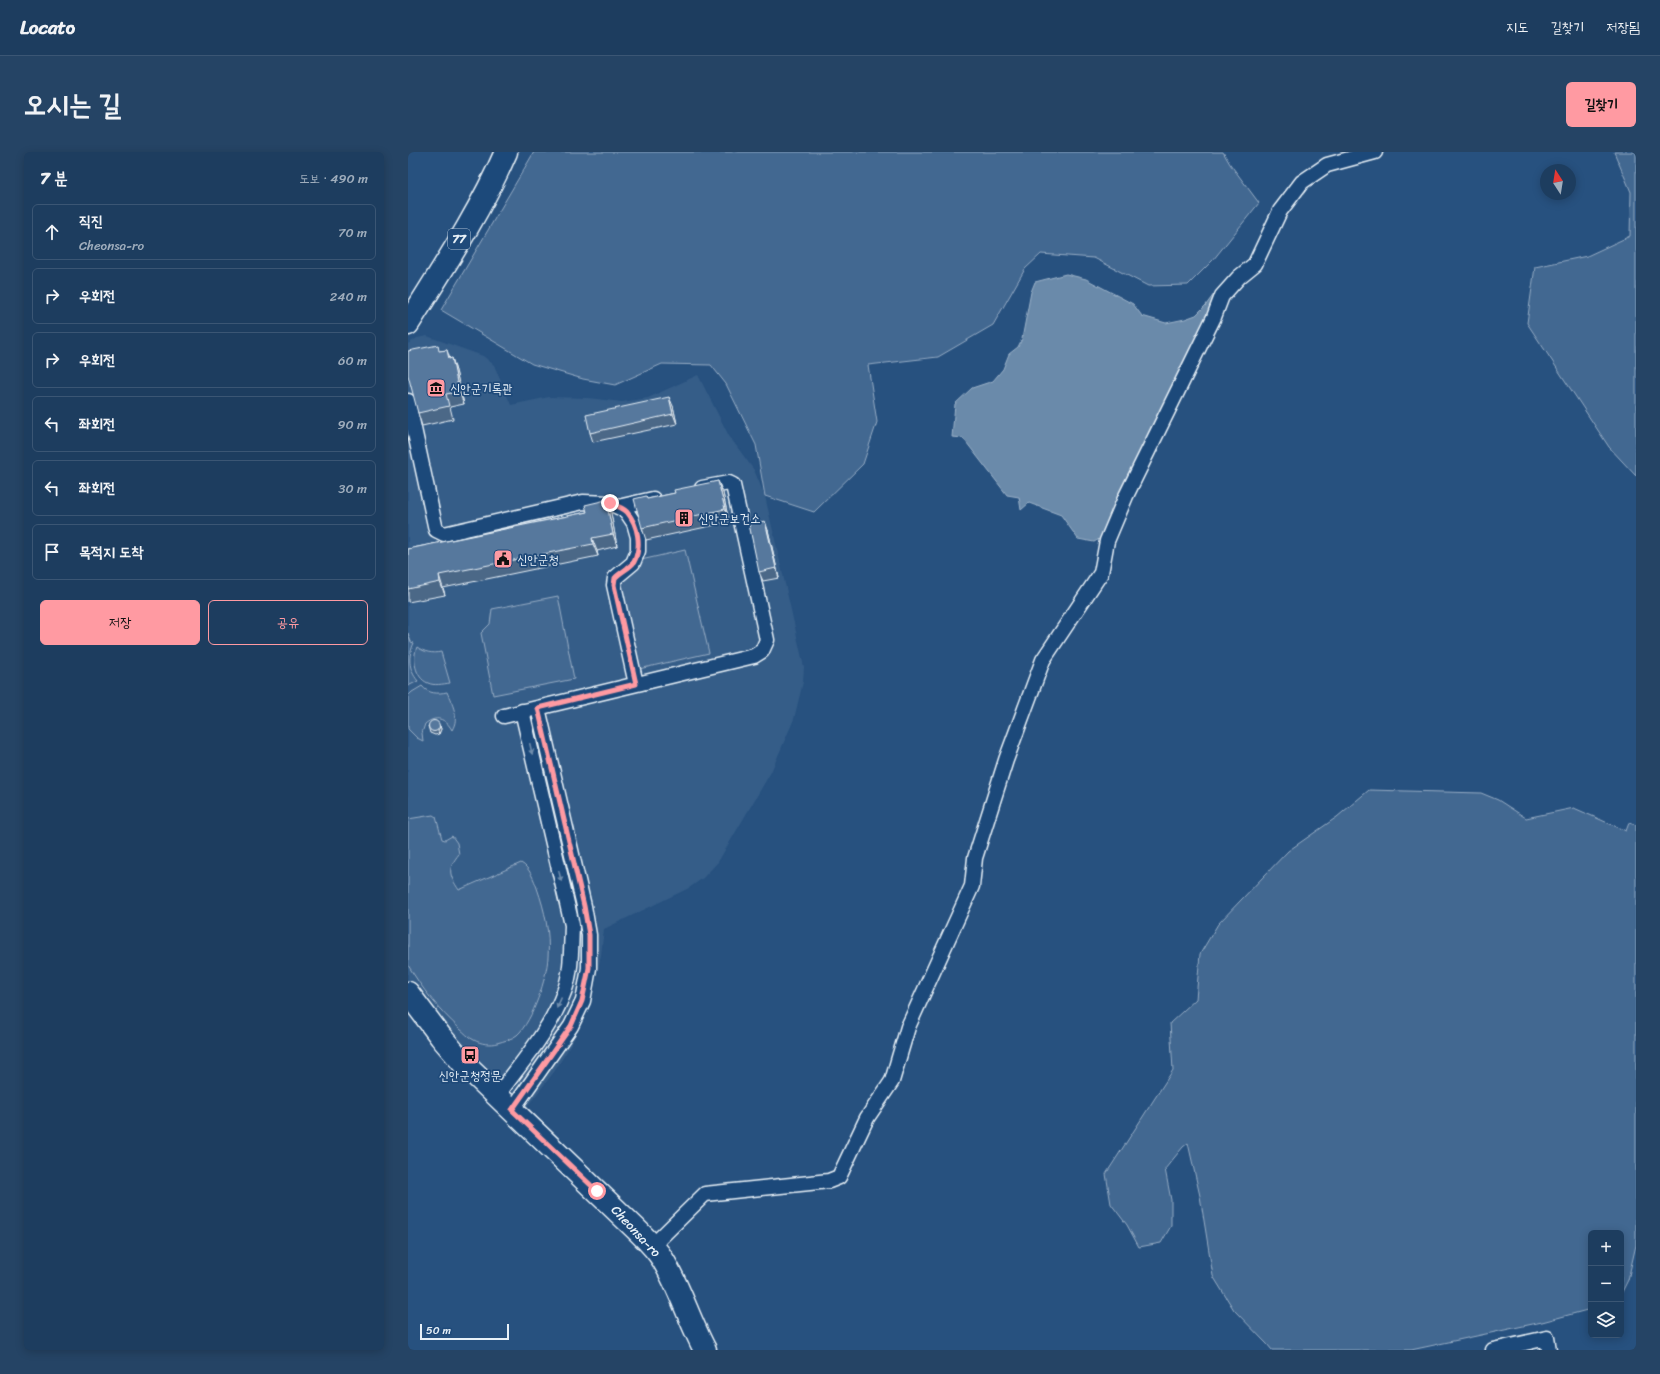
<!DOCTYPE html>
<html lang="ko">
<meta charset="utf-8">
<style>
body{margin:0;font-family:Sriracha,"Poor Story",sans-serif;background:#254465;color:#f1f3f6}
.controls{position:absolute;right:12px;bottom:12px;display:grid;overflow:hidden;border-radius:6px;box-shadow:0 2px 10px #0003}
.controls button{width:36px;height:36px;display:grid;place-items:center;padding:0;border:0;border-bottom:1px solid #3b5674;background:#1d3d5f;color:#f1f3f6;font:20px sans-serif}
.compass{position:absolute;left:1132px;top:12px;width:36px;height:36px;border-radius:50%;background:#1d3d5f;box-shadow:0 2px 10px #0003;rotate:348deg}
.scale{position:absolute;left:12px;bottom:10px;width:89px;box-sizing:border-box;padding-left:4px;border:2px solid #e8f1f8;border-top:0;font-size:11px;line-height:14px;white-space:nowrap;color:#e8f1f8;-webkit-text-stroke:3px #1f4a7a;paint-order:stroke}
.stop{position:absolute;width:12px;height:12px;margin:-9px;border:3px solid #ff9aa2;border-radius:50%;background:#fff}
.stop.end{background:#ff9aa2;border-color:#fff;box-shadow:0 1px 4px #0008}
.list{margin:0;padding:0;list-style:none}
h2{display:flex;justify-content:space-between;align-items:center;height:52px;margin:0;padding:0 16px;font-size:17px}
h2 small{font-size:13px;font-weight:400;color:#a0aebd}
.list li{display:grid;grid-template-columns:26px 1fr auto;gap:12px;align-items:center;box-sizing:border-box;height:56px;margin:0 8px 8px;padding:0 8px;border:1px solid #3b5674;border-radius:6px}
.list b{display:block;font-size:15px;white-space:nowrap}
.list p{margin:0;font-size:13px;white-space:nowrap;color:#a0aebd}
.list em{font-size:13px;font-style:normal;color:#a0aebd}
.actions{display:flex;gap:8px;padding:12px 16px}
.actions a{flex:1;padding:9px 0;border:1px solid #ff9aa2;border-radius:6px;text-align:center;font-size:14px;color:#ff9aa2}
.actions .main{background:#ff9aa2;color:#111}
.icon{flex:none;width:22px;height:22px;fill:none;stroke:currentColor;stroke-width:2;stroke-linecap:round;stroke-linejoin:round}
.map{position:relative;flex:none;width:1228px;height:1198px;overflow:hidden;border-radius:6px}
header{display:flex;align-items:center;gap:24px;box-sizing:border-box;height:56px;padding:0 20px;background:#1d3d5f;border-bottom:1px solid #3b5674}
header strong{font-size:19px}
nav{display:flex;gap:22px;margin-inline-start:auto;font-size:14px}
.intro{display:flex;align-items:center;justify-content:space-between;box-sizing:border-box;height:96px;padding:0 24px}
h1{margin:0;font-size:28px}
.button{padding:10px 18px;border-radius:6px;background:#ff9aa2;color:#111;font-size:14px;font-weight:700}
main{display:flex;gap:24px;padding:0 24px}
aside{flex:1;background:#1d3d5f;border-radius:6px;box-shadow:0 2px 10px #0003}
.map>svg:first-child{display:block}
.built{fill:#355d88}
.green{fill:#436891;stroke:#96acc4}
.water{fill:#6b8aaa;stroke:#9db3c9}
.lines{fill:none;stroke-linecap:round;stroke-linejoin:round}
.street-casing{stroke:#e8f1f8;stroke-width:17}
.primary-casing{stroke:#e8f1f8;stroke-width:25}
.street{stroke:#1f4a7a;stroke-width:14}
.primary{stroke:#1f4a7a;stroke-width:22}
.wall{fill:#4b6787;stroke:#e8f1f8}
.shaded-wall{fill:#3d546e;stroke:#e8f1f8}
.building{fill:#57789d;stroke:#e8f1f8}
.oneway{fill:#6f8dac}
.route{stroke:#ff9aa2;stroke-width:5}
.labels{text-anchor:middle;dominant-baseline:central;stroke-width:3.5;stroke-linejoin:round;paint-order:stroke}
.shield{fill:#1f4a7a;stroke:#acbfd2;stroke-width:1}
.shield-label{font-size:12px;font-weight:bold;fill:#e8f1f8}
.poi-label{font-size:13px;fill:#e8f1f8;stroke:#1f4a7a;text-anchor:start}
.street-label{font-size:13px;fill:#e8f1f8;stroke:#1f4a7a}
</style>
<header>
<strong>Locato</strong>
<nav><a>지도</a><a>길찾기</a><a>저장됨</a></nav>
</header>
<div class="intro"><h1>오시는 길</h1><a class="button">길찾기</a></div>
<main>
<aside>
<h2>7 분<small>도보 · 490 m</small></h2>
<ul class="list">
<li><svg class="icon" aria-label="ahead" viewBox="0 0 24 24"><path d="M12 20V5M6 11l6-6 6 6"/></svg><div><b>직진</b><p>Cheonsa-ro</p></div><em>70 m</em></li>
<li><svg class="icon" aria-label="right" viewBox="0 0 24 24"><path d="M7 20v-9h11M14 6l5 5-5 5"/></svg><div><b>우회전</b></div><em>240 m</em></li>
<li><svg class="icon" aria-label="right" viewBox="0 0 24 24"><path d="M7 20v-9h11M14 6l5 5-5 5"/></svg><div><b>우회전</b></div><em>60 m</em></li>
<li><svg class="icon" aria-label="left" viewBox="0 0 24 24"><path d="M17 20v-9H6M10 6l-5 5 5 5"/></svg><div><b>좌회전</b></div><em>90 m</em></li>
<li><svg class="icon" aria-label="left" viewBox="0 0 24 24"><path d="M17 20v-9H6M10 6l-5 5 5 5"/></svg><div><b>좌회전</b></div><em>30 m</em></li>
<li><svg class="icon" aria-label="arrive" viewBox="0 0 24 24"><path d="M6 21V4h12l-3 4 3 4H6"/></svg><div><b>목적지 도착</b></div></li>
</ul>
<div class="actions"><a class="main">저장</a><a>공유</a></div>
</aside>
<div class="map">
<svg width="1228" height="1198" viewBox="0 0 1228 1198">
<rect width="100%" height="100%" fill="#27517f"/>
<filter id="ink" filterUnits="userSpaceOnUse"><feTurbulence type="fractalNoise" baseFrequency=".025" numOctaves="2"/><feDisplacementMap in="SourceGraphic" scale="8" xChannelSelector="R" yChannelSelector="G"/><feConvolveMatrix kernelMatrix="1 2 1 2 8 2 1 2 1" color-interpolation-filters="sRGB"/></filter>
<g filter="url(#ink)">
<path class="built" d="M19,184L75,204L86,213L103,253L141,245L180,246L214,250L240,246L290,223L321,284L346,318L357,344L396,515L395,530L386,567L363,620L310,710L295,726L281,736L196,777L193,803L186,837L176,866L164,891L146,920L115,960L86,932L0,830V192L9,186Z"/>
<path class="green" d="M126,0H815L822,12L851,51L805,108L780,133L740,134L686,106L633,102L617,117L585,173L530,205L460,213L469,270L455,312L406,360L357,344L348,293L318,232L303,213L254,212L207,233L175,227L124,212L33,158Z
M1206,0H1228V324L1201,295L1119,171L1127,115L1179,104L1222,84L1223,40Z
M277,398L301,501L231,517L211,431L233,408Z
M150,444L166,527L85,543L73,481L82,472L84,457Z
M0,481L3,490L6,491C0,504 0,517 10,529L0,534Z
M9,495C16,500 24,502 33,500L42,531C35,532 26,534 20,531C7,526 4,506 9,495Z
M14,534C20,542 30,542 39,540C44,552 52,565 44,578C37,566 28,563 17,572L14,581L15,589L9,586L0,577V544L4,540Z
M961,638L1073,641L1090,648L1118,666L1166,656L1218,679L1221,671L1228,673V1093L1220,1128L1213,1142V1081H1183V1157L1134,1170L1003,1198H864L859,1192L826,1158L805,1124L792,1044L780,991L775,995L757,1017L763,1048V1074L753,1091L731,1095L719,1073L703,1052L698,1022L765,918L762,871L788,847L792,802L810,772L880,699L929,665Z
M25,663L28,665L34,687L37,688L44,684L49,691L51,702C39,717 41,723 51,738L113,711C122,716 126,728 129,736C137,759 142,781 140,805C139,825 125,869 109,883C104,887 96,889 89,891C82,893 73,892 66,888C61,886 56,880 52,877C31,858 14,837 0,813V667Z"/>
<path class="water" d="M658,122L678,127L725,152L734,164L758,171L777,167L788,163L798,153L806,142L801,162L695,385L686,390L670,387L653,363L621,351L613,358L611,345L599,343L555,286L544,285L547,252L564,236L585,229L595,217L601,202L610,195L614,187L623,140L627,130Z"/>
<g class="lines">
<defs>
<path id="street" d="M0,249L28,378L36,382L175,350L202,351L218,359L226,371L230,385V399L225,411L207,426L206,433L228,532
M210,355L245,347
M96,564L346,504L354,499L359,488L325,333L321,331L294,336
M89,944C113,911 142,879 156,840C164,820 163,795 164,773L114,559
M104,958L163,874L175,849L181,816V783L176,754L130,556
M244,1094L297,1042L421,1029L431,1025L459,966L484,929L500,875L564,734L567,706L598,608L635,508L693,421L699,389L718,344L806,165L814,144L831,125L847,112L872,59L894,30L919,13L967,0
M1085,1198L1139,1186L1141,1198"/>
<path id="primary" d="M0,172C35,116 72,60 98,0
M0,841L33,885L56,912L228,1077C237,1086 248,1096 255,1108C272,1136 281,1168 297,1198"/>
</defs>
<use href="#street" class="street-casing"/>
<use href="#primary" class="primary-casing"/>
<use href="#street" class="street"/>
<use href="#primary" class="primary"/>
</g>
<path class="wall" d="M39,198L42,207L44,206L48,219L56,252L42,255L45,267L14,274L10,261L32,199Z
M265,254L269,272L185,290L182,281Z
M310,329L315,341L321,370L238,388L234,376L239,347L267,341Z
M198,348L203,361L209,394L189,399L190,404L35,436L37,443L0,450V397L179,360Z
M360,378L371,426L355,429L351,420Z
M20,574H32L33,577L31,582L27,583L22,581Z"/>
<path class="shaded-wall" d="M44,206L48,219L56,252L51,240Z
M261,245L265,254L269,272L265,262Z
M310,329L315,341L321,370L317,357Z
M198,348L203,361L209,394L205,382Z
M357,369L360,378L371,426L368,416Z
M184,386L189,399L190,404L185,392Z
M31,423L35,436L37,443L32,430Z
M32,574L33,577L31,582L30,579Z"/>
<path class="building" d="M30,193L31,199L39,198L41,207L44,206L51,240L38,242L41,254L10,261L0,223V199Z
M261,245L265,262L182,281L178,263Z
M310,329L317,357L234,376L226,347L238,344L239,347L267,341L266,338Z
M198,348L205,382L184,386L185,392L31,423L32,430L0,437V397L179,360L177,353Z
M357,369L368,416L351,420L341,372Z
M20.5 574a5.5 5.5 0 1 1 11 0a5.5 5.5 0 1 1-11 0Z"/>
<defs><path id="oneway-solid" d="M-6-.8H1V-3.2L6.5 0L1 3.2V.8H-6Z"/></defs>
<g class="oneway">
<use href="#oneway-solid" transform="translate(123 597) rotate(77)"/>
<use href="#oneway-solid" transform="translate(152 724) rotate(77)"/>
<use href="#oneway-solid" transform="translate(151 851) rotate(114)"/>
</g>
</g>
<g class="lines" filter="url(#ink)">
<path class="route" d="M189,1039L104,958L163,874L174,849L181,816V783L176,754L130,556L228,532L206,433L207,426C212,420 222,416 226,410C234,394 230,373 219,360C215,356 207,353 202,351"/>
</g>
<defs>
<symbol id="museum-square" viewBox="-11 -11 22 22"><rect x="-9" y="-9" width="18" height="18" rx="4" fill="#ff9aa2" stroke="#1f4a7a"/><path d="M0-6L6-3V-2H-6V-3ZM-5-1h2V3h-2ZM-1-1h2V3h-2ZM3-1h2V3H3ZM-6 4H6V6H-6Z" fill="#111"/></symbol>
<symbol id="building-square" viewBox="-11 -11 22 22"><rect x="-9" y="-9" width="18" height="18" rx="4" fill="#ff9aa2" stroke="#1f4a7a"/><path d="M-4-6H4V6H1V3H-1V6H-4ZM-2.5-4.3h1.7v1.8h-1.7ZM.8-4.3h1.7v1.8H.8ZM-2.5-1h1.7V.8h-1.7ZM.8-1h1.7V.8H.8Z" fill="#111"/></symbol>
<symbol id="civic-square" viewBox="-11 -11 22 22"><rect x="-9" y="-9" width="18" height="18" rx="4" fill="#ff9aa2" stroke="#1f4a7a"/><path d="M-.6-6.5H3V-4.5H.6V-3L4-1V1h2V6H-6V1h2V-1L-.6-3ZM-1.2 2.5V6h2.4V2.5Z" fill="#111"/></symbol>
<symbol id="bus-square" viewBox="-11 -11 22 22"><rect x="-9" y="-9" width="18" height="18" rx="4" fill="#ff9aa2" stroke="#1f4a7a"/><path d="M-5-6H5V4H4V6H2V4H-2V6H-4V4H-5ZM-3.5-4V0h7V-4ZM-3.5 1.2v1.5H-2V1.2ZM2 1.2v1.5H3.5V1.2Z" fill="#111"/></symbol>
</defs>
<g fill-rule="evenodd">
<use href="#museum-square" x="17" y="225" width="22" height="22"/>
<use href="#building-square" x="265" y="355" width="22" height="22"/>
<use href="#civic-square" x="84" y="396" width="22" height="22"/>
<use href="#bus-square" x="51" y="892" width="22" height="22"/>
</g>
<g class="labels">
<rect class="shield" x="40" y="77" width="22" height="20" rx="3"/>
<g class="shield-label">
<text x="51" y="87">77</text>
</g>
<g class="poi-label">
<text x="42" y="236">신안군기록관</text>
<text x="290" y="366">신안군보건소</text>
<text x="109" y="407">신안군청</text>
<text x="62" y="923" text-anchor="middle">신안군청정문</text>
</g>
<g class="street-label">
<text transform="translate(228 1079) rotate(47)">Cheonsa-ro</text>
</g>
</g>
</svg>
<div class="controls">
<button>+</button>
<button>−</button>
<button><svg class="icon" aria-label="layers" viewBox="0 0 24 24"><path d="M12 4l9 5-9 5-9-5zM3 14l9 5 9-5"/></svg></button>
</div>
<svg class="compass" viewBox="-18 -18 36 36"><path d="M0-13l5 13h-10z" fill="#e53935"/><path d="M0 13l5-13h-10z" fill="#a0aebd"/></svg>
<div class="scale">50 m</div>
<div class="stop" style="left:189px;top:1039px"></div>
<div class="stop end" style="left:202px;top:351px"></div>
</div>
</main>
